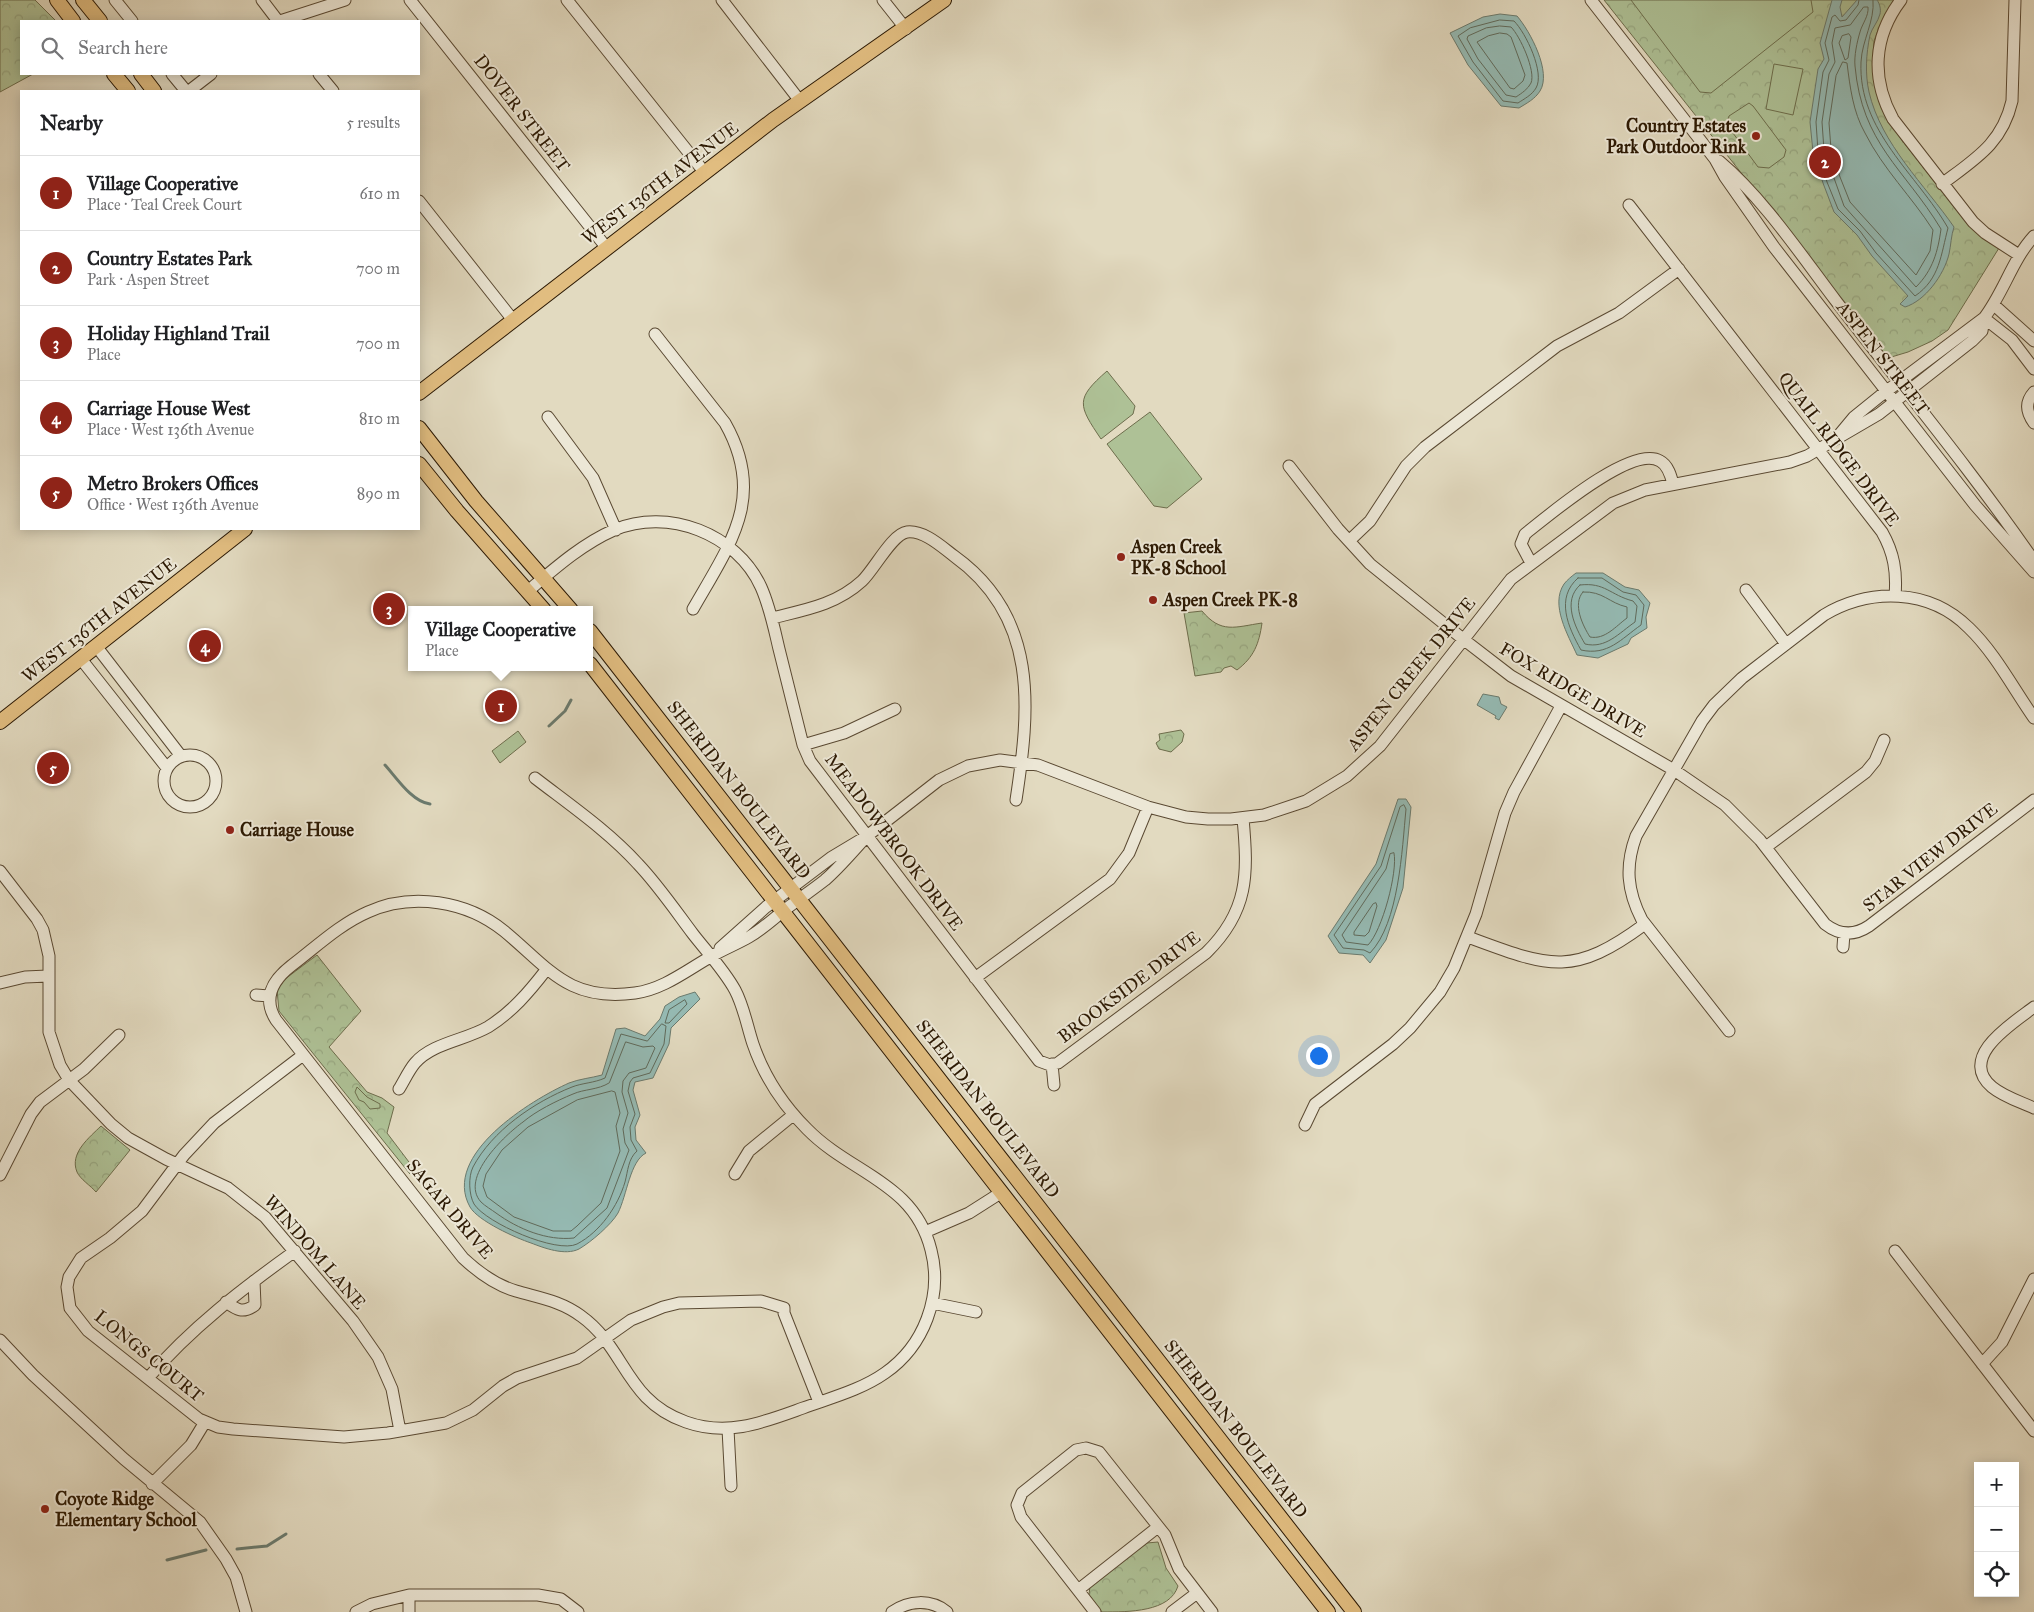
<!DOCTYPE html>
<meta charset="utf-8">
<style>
body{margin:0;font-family:"IM FELL Great Primer",serif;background:#f2f2f2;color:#202124}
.controls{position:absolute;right:15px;bottom:15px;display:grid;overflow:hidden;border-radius:0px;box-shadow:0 2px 12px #0003}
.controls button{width:45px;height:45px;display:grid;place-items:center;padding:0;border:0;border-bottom:1px solid #e0e0e0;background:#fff;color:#202124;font:25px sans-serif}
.you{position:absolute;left:1318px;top:1055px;width:18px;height:18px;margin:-12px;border:4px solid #fff;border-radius:50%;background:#1a73e8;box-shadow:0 0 0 8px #1a73e833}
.badge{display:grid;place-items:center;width:32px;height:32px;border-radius:50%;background:#8f2418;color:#fff;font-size:16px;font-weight:700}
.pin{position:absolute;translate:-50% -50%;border:2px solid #fff;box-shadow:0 1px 5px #0006}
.popup{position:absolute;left:408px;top:606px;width:185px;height:65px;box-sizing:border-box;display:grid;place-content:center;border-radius:0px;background:#fff;filter:drop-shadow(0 1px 4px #0005);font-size:16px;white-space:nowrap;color:#757577}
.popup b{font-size:19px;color:#202124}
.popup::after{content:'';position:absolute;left:50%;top:100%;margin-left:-10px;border:10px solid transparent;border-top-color:#fff}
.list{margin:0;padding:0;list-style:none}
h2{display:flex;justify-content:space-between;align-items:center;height:65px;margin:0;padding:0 20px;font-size:21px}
h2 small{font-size:16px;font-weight:400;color:#757577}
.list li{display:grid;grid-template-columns:32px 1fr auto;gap:15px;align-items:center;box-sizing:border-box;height:75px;padding:0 20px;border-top:1px solid #e0e0e0}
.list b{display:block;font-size:19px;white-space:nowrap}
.list p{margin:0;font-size:16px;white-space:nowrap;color:#757577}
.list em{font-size:16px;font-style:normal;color:#757577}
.icon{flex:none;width:28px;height:28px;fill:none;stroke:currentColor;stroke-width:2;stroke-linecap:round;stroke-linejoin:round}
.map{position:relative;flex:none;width:2034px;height:1612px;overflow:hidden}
.search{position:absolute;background:#fff;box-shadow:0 2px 12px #0003;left:20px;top:20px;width:400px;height:55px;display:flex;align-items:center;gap:12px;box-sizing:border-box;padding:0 18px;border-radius:0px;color:#757577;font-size:19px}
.panel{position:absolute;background:#fff;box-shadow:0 2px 12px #0003;left:20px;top:90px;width:400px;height:440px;border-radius:0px}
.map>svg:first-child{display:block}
.park{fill:url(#park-crowns);stroke:#6d6d4c}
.garden{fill:#aec196;stroke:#6d6d4c}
.water{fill:#95bab3;stroke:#6b7a6d}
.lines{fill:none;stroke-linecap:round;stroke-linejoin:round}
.shore{stroke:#606a5b;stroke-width:1}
.stream{stroke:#6b7a6d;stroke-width:3}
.minor-casing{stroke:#5a4932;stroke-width:13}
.major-casing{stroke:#2c1903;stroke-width:16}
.minor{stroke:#ece7d6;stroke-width:11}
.major{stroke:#e1bd80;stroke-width:14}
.poi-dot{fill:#8f2418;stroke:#ece7d6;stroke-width:2}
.labels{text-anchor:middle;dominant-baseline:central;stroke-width:4;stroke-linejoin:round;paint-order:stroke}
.street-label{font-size:18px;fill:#2c1903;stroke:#ece7d6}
.poi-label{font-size:18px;font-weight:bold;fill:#2c1903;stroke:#ece7d6;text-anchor:start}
</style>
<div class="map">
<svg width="2034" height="1612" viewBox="0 0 2034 1612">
<defs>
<pattern id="park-crowns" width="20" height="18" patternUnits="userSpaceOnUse" patternTransform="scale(1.25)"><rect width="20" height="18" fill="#aec196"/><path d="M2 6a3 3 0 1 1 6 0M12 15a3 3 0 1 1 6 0" fill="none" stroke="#96a580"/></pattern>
</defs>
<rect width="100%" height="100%" fill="#e2dac0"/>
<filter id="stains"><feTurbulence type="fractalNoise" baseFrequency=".004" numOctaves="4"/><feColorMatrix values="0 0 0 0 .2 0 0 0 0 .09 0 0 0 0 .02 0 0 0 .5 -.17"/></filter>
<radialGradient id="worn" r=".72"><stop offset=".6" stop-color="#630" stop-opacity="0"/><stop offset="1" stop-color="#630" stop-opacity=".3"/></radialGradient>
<path class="park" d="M0,0H35L56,21H21V74H33L0,92Z
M1604,0H1896L1880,25L1874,41L1873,56L1876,88L1881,107L1901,139L1969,226L1999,248L1948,330L1932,341L1908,352L1888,358Z
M1202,611C1221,634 1235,627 1262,623C1259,644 1254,657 1237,670L1231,666L1224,668L1221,672L1195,676L1184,613Z
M1181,730L1184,734L1182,742L1171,752L1159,749L1156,743L1160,740L1159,734Z
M317,955L361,1011L329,1047L367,1092L382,1098L394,1107L387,1133L415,1170L410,1174L279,1011L277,990L285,979Z
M101,1126L130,1150L96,1192C91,1186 80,1179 77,1172C69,1153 90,1137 101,1126Z
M1158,1542L1166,1568L1178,1586C1170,1612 1129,1612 1102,1612L1089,1595L1090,1586L1147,1543Z"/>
<path class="garden" d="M1631,0H1811L1813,12L1711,93L1700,92Z
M1774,64L1803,69L1793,115L1766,109Z
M1749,103L1753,106L1786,150L1784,157L1769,168L1758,167L1727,125L1729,116Z
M1107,371L1135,406L1133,414L1101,439C1078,405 1075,399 1107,371Z
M1150,412L1202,479L1167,508L1154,506L1107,444Z
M518,731L526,742L500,763L492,751Z
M357,1087L367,1097L380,1104V1108L370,1109L364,1102L359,1100L355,1092Z"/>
<path class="water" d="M1832,0H1842L1840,7L1842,17L1857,0H1877C1880,4 1881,10 1880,14C1878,22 1872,28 1870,35C1866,54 1865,74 1869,92C1881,144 1925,185 1954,227C1951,236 1951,245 1949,254C1944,275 1925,301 1905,307L1900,304L1908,296L1872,256L1857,235L1834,212L1823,183L1813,152L1810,122L1818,69L1824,59L1820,43Z
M1500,14L1517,16C1530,31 1552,72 1540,91C1535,99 1527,103 1519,108L1501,106L1468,65L1450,33L1483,17Z
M1576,573H1603L1625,587L1639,590L1650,603L1646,617L1647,628L1631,638L1628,644L1598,658L1577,655C1568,635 1550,605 1564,584C1567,580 1572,576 1576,573Z
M1483,694L1499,697L1501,704L1507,707L1499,720L1495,718L1496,716L1477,705Z
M1398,799H1406L1411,807L1403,888L1386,940L1370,963L1363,955L1339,953L1328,936L1376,864Z
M695,992L700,999L671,1028L669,1044L653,1078L635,1082L633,1090L640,1115L635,1127L636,1140L646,1153C630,1161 627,1195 618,1213C611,1225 591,1242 579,1249C565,1256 544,1248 531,1243C516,1238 478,1221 470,1207C441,1155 531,1100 569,1083C579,1079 591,1078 602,1075L616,1029L625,1028L645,1036L660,1019L665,1006L679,997Z"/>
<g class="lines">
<path class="shore" d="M1859,0L1858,5L1846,20L1840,21L1835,15L1832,17L1825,43L1829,60L1823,72L1816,122L1818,151L1827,182L1838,209L1860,231L1876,253L1915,296C1940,279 1941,254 1948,228C1917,174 1858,131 1861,62C1862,40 1875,21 1873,0
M1864,7H1868C1869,16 1862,24 1860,32C1857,42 1854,56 1855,66C1862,144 1904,168 1941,229C1938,251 1933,270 1916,287L1844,206L1824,150L1822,122L1829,74L1835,62L1832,43L1835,28L1850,25Z
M1500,20L1514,21C1526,33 1545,73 1536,88C1532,95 1524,99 1518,103L1503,101L1473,62L1458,36L1470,28Z
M1500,26L1511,27C1520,36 1536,71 1531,83C1528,89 1522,93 1516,97L1506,95L1478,59L1467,39L1468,36L1486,28Z
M1500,33L1507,34L1511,37L1525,75L1523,81L1514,89L1510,88L1477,42L1488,36Z
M1849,34L1851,37L1848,58L1845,60L1839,43L1842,36Z
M1843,62L1847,63C1850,87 1853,112 1865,133C1883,169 1912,197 1933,230L1930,251L1916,275L1850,202L1840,177L1831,149L1829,123L1836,76Z
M1578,578H1602L1623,592L1636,595L1644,605L1641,625C1621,639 1608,656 1581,650C1568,627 1555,598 1578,578Z
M1580,585C1605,582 1610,595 1633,601L1637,606L1635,622C1619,633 1606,649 1585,644C1575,627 1562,601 1580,585Z
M1583,592C1603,591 1609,603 1627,607V618C1616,626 1605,640 1590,637C1583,626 1572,604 1583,592Z
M1404,805L1406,809C1402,850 1399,923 1370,953L1364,950L1343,948L1334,935L1381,866L1400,807Z
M1394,853C1398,872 1382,931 1368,945L1346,942L1342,935L1386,869L1390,854Z
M1376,903L1377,906L1369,932L1365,936L1354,935V932L1373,904Z
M685,1000L687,1004L669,1023H665L669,1010Z
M662,1024L666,1026L664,1044L650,1073L633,1078L630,1082L628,1091L635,1114L630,1127L631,1140L637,1151C628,1159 628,1171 625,1182C618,1206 600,1232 577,1244C557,1254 486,1223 474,1204C469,1195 468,1177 473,1167C492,1131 534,1102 572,1087C582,1083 594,1083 605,1078L621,1034L647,1041Z
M626,1042L643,1047L653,1046L655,1048L646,1068L629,1073L623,1081L622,1092L628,1113L623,1129L625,1143L629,1150L607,1208L574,1238C547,1241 518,1229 496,1213C492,1210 485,1206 481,1202C459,1178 505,1135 523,1122C536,1111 556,1101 573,1094C584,1089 598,1090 609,1083Z
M612,1091L615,1092L620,1113L616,1126L620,1151L601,1203L577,1226L571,1231H553L514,1217L487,1197L483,1186L486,1174L502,1150L528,1127L577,1100Z"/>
<path class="stream" d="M549,726L565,711L571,700
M385,765C396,777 412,802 430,804
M237,1549L267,1546L286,1534
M167,1560L206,1550"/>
<defs>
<path id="minor" d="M115,0L132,21
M262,0L278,21
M410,0L606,247
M567,0L705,173
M722,0L800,101
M883,0L906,29
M1591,0L1715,159L1725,177L1774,247L1975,505L2034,572
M1901,0C1873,37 1871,79 1893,119L1973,222L1985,233L2019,255
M280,21L345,0
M172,74L186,91
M319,74L333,91
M189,91L211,74
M1719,161C1763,198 1801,255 1836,301C1902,387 1972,471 2034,561
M1942,184C1975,159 2002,144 2012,101L2015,0
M419,201L513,320
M1629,205L1882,532C1894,553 1897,572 1895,596
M1994,305L2034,341
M1984,318L2012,340L2034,369
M655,334L725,423C767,497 730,544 693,609
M2034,392C2025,402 2026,412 2034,423
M548,417L593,478L616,530
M1839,435L1854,417L1880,396L1984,318C2004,292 2012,260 2034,236
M1289,466L1338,529L1370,564L1463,639L1511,676L1674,770L1725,805L1760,840L1825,924C1839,935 1854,936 1869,926L2034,800
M1349,541L1370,521L1406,466L1425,447L1557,346L1619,313L1679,269
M1531,563L1521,544L1525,534C1548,516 1632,444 1660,461C1668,465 1671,476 1673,484
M1746,590L1786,644
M528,591C554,569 582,544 614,530C668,507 737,534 761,587C770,607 774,628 779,649C787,681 795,713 803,745L810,761L1039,1061L1050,1065L1058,1063L1206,953C1249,911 1248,874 1243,818
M772,618C804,610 836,605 862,581C874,570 892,534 907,532C924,530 942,547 954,556C1039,617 1030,708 1016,800
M96,646L181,756
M81,659L167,768
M803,745L844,733L895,709
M164 781a26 26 0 1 1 52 0a26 26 0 1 1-52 0Z
M535,778C570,805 608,831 638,864C658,885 675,910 693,934C707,952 724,970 735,990C744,1007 747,1026 753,1044C764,1076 783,1105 807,1129C851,1174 914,1182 931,1250C943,1296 924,1346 885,1373C861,1390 830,1398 803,1408C764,1422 728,1437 686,1422C625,1401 626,1348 581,1316C561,1301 540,1298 516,1291C495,1285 479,1273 463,1258L276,1020C262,998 273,980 291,966C316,947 340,924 368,912C412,892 467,901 504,931C549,968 568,1002 635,993C664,989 687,970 712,956C724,949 737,944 749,937C761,930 772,920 782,912C796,901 811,891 825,880C840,867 853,851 867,836
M1766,847L1866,772L1875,761L1884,740
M0,871L37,919L43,930L49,956V1032L60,1065L69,1080L111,1124L128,1138L166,1159L228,1188L265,1217L353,1321L378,1357L392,1389L400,1431
M1468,937C1549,967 1572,978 1645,924
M1843,947L1844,933
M720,948L766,907L832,857L867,836L939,780L968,766L1000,760L1038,765L1148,807L1186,817L1208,819H1231L1264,815L1306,801L1347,776L1380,746L1511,579L1613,503L1645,490L1790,462L1807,456L1879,414L1972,341L1982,331L1984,318
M975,978L1110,879L1129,853L1148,807
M0,983L25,977L48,976
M256,995L269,996
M2034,1007C2013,1023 1957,1057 1992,1087C2004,1097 2021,1102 2034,1108
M1729,1031L1642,920C1627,891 1625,866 1636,836L1702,721L1714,705L1742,678L1824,615C1870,588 1929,588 1969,628C1995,653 2013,688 2034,718
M303,1055L214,1123L184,1155L142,1211L110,1238L81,1258L69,1277L67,1287L70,1308L88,1331L199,1419L218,1427L233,1429L344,1437L388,1433L446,1423L473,1410L503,1386L517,1378L577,1358L631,1320L663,1307L679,1303L761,1301L784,1308V1313L819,1402
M1052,1064L1054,1085
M399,1089C404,1081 409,1070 415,1063C432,1043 466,1040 488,1027C512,1012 529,992 546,970
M1305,1125L1315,1104L1393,1044L1410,1028L1440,992L1454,968L1476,914L1505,813L1514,792L1561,706
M735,1174L749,1151L793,1115
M0,1175L31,1114L40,1102L84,1069L119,1035
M925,1232L969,1213L1002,1192
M1895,1251L2034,1431
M226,1302C237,1310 243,1314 255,1305L254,1281
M932,1303L976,1312
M0,1340L33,1375L124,1459L200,1522L226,1559L236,1577L246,1612
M1982,1364L2002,1342L2034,1279
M148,1378C191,1328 242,1289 295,1251
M728,1429L731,1486
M152,1484L191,1445L205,1422
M1078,1590L1158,1527
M409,1595V1612
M356,1612L372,1604L409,1595H538L561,1599L578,1612
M892,1612C909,1600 931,1599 947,1612
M1095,1612L1021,1517L1017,1505L1022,1493L1076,1450L1086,1448L1099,1452L1165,1535L1179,1569L1212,1612
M1172,1612L1197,1593"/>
<path id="major" d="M57,0L73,21
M83,0L100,21
M114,74L128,91
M141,74L154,91
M419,393L773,120L944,0
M419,428L476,501L571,610
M419,464L457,511L544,610
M590,631L1354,1612
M590,664L1328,1612
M0,722L245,529"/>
</defs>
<use href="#minor" class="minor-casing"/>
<use href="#major" class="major-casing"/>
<use href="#minor" class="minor"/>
<use href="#major" class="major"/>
</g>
<g class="poi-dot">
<circle cx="1756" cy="136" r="5"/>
<circle cx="1121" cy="557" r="5"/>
<circle cx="1153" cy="600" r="5"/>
<circle cx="230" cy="830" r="5"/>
<circle cx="45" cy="1509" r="5"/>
</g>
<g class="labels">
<g class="street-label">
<text transform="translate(522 113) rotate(52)">DOVER STREET</text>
<text transform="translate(660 183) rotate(-37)">WEST 136TH AVENUE</text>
<text transform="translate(1883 358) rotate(52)">ASPEN STREET</text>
<text transform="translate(1839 449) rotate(53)">QUAIL RIDGE DRIVE</text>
<text transform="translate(99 620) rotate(-38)">WEST 136TH AVENUE</text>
<text transform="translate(1411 674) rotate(-51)">ASPEN CREEK DRIVE</text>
<text transform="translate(1573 690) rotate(31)">FOX RIDGE DRIVE</text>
<text transform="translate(739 790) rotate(52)">SHERIDAN BOULEVARD</text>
<text transform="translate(894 842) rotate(53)">MEADOWBROOK DRIVE</text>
<text transform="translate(1930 857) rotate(-38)">STAR VIEW DRIVE</text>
<text transform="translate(1129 987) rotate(-37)">BROOKSIDE DRIVE</text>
<text transform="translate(988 1109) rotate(52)">SHERIDAN BOULEVARD</text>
<text transform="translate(450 1209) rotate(50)">SAGAR DRIVE</text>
<text transform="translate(315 1252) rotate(49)">WINDOM LANE</text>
<text transform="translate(149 1356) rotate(39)">LONGS COURT</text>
<text transform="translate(1236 1429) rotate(52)">SHERIDAN BOULEVARD</text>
</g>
<g class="poi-label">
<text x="1746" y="126" text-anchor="end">Country Estates<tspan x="1746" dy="21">Park Outdoor Rink</tspan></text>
<text x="1131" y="547">Aspen Creek<tspan x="1131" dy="21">PK-8 School</tspan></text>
<text x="1163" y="600">Aspen Creek PK-8</text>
<text x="240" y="830">Carriage House</text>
<text x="55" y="1499">Coyote Ridge<tspan x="55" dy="21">Elementary School</tspan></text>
</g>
</g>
<rect width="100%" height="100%" filter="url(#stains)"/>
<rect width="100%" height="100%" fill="url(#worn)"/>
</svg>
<div class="controls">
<button>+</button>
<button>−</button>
<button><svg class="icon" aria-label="locate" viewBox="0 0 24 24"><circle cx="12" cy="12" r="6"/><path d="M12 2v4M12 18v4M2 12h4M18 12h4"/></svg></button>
</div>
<div class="you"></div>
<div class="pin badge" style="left:501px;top:706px">1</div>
<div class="popup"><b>Village Cooperative</b>Place</div>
<div class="pin badge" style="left:1825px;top:162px">2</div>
<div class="pin badge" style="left:389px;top:609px">3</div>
<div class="pin badge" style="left:205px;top:646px">4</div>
<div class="pin badge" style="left:53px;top:768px">5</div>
<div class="search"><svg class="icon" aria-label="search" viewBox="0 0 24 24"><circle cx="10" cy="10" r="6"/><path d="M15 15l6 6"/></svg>Search here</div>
<section class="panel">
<h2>Nearby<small>5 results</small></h2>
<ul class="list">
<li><span class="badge">1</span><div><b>Village Cooperative</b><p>Place · Teal Creek Court</p></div><em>610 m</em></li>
<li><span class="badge">2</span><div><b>Country Estates Park</b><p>Park · Aspen Street</p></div><em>700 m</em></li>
<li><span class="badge">3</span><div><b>Holiday Highland Trail</b><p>Place</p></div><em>700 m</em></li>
<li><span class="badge">4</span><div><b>Carriage House West</b><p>Place · West 136th Avenue</p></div><em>810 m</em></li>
<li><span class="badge">5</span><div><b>Metro Brokers Offices</b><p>Office · West 136th Avenue</p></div><em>890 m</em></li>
</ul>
</section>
</div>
